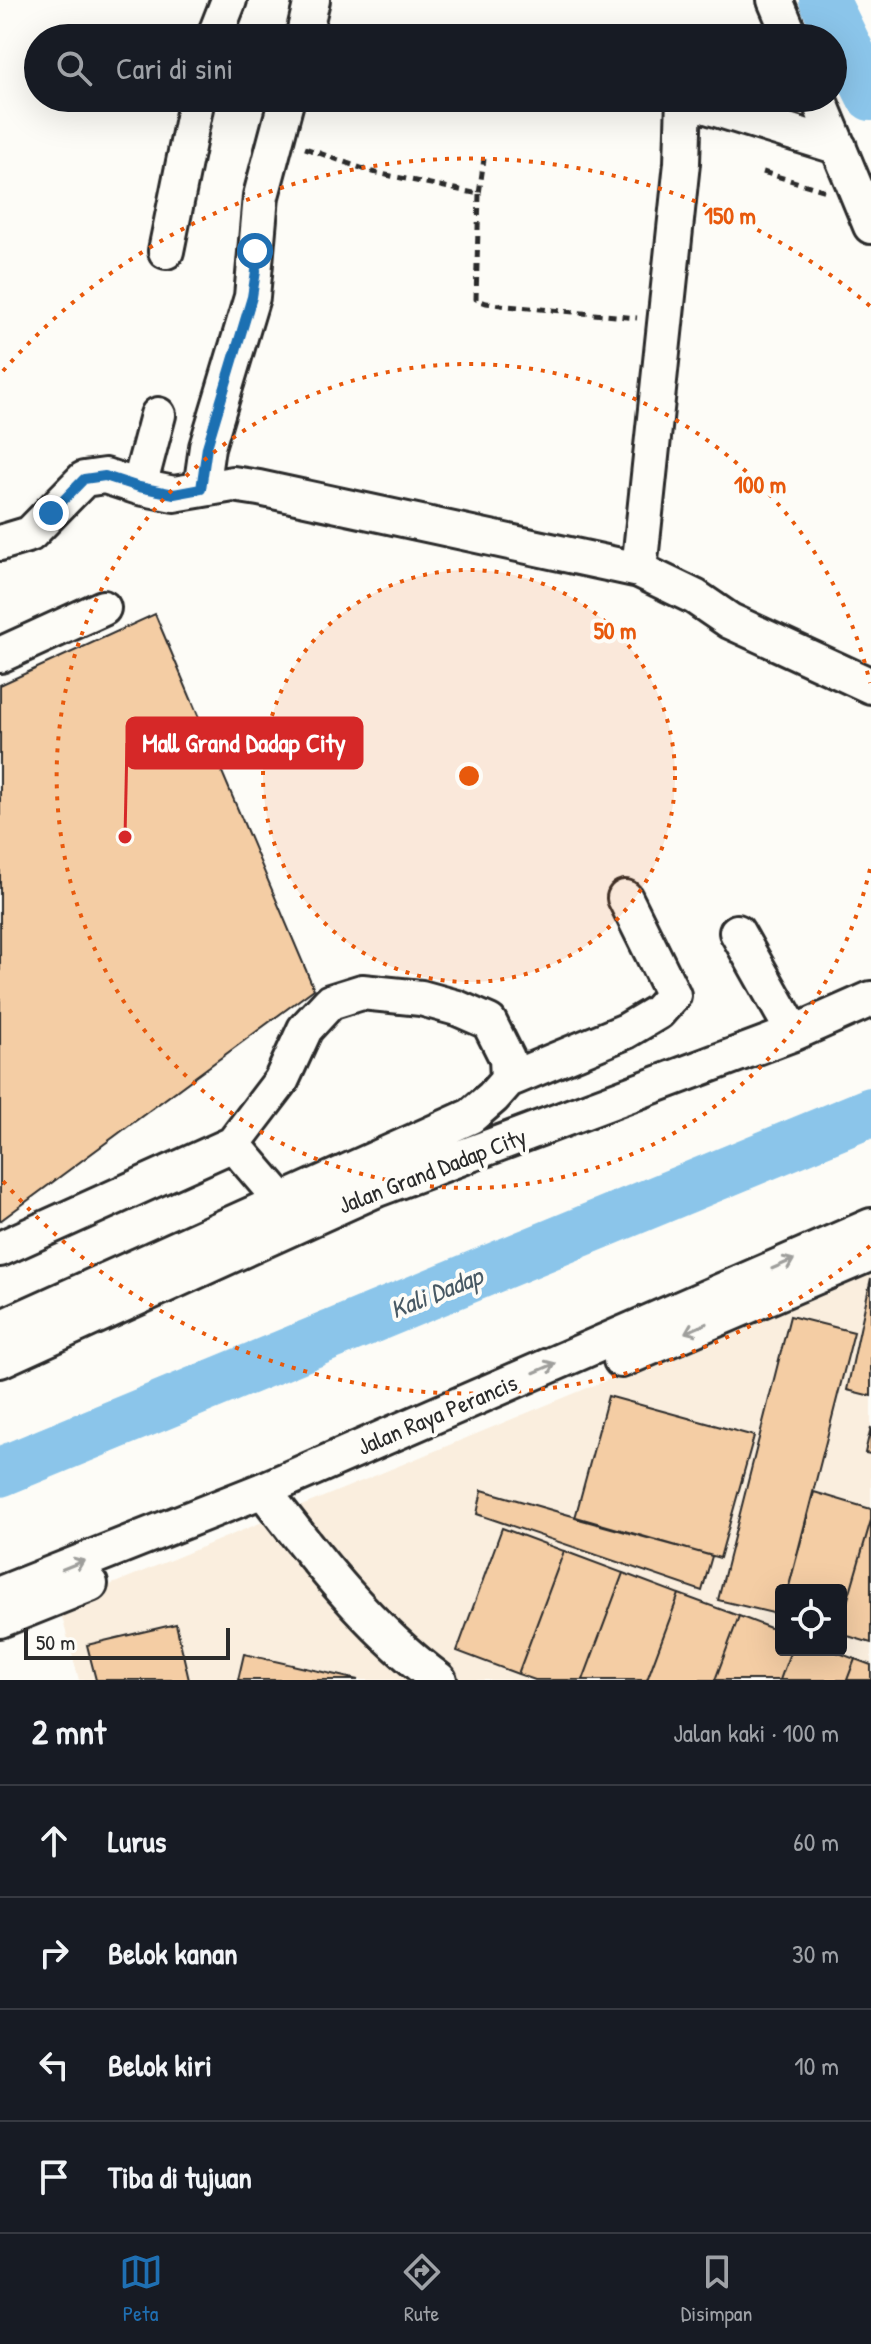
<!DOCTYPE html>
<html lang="id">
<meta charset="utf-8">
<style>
body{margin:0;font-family:"Patrick Hand",sans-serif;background:#20242c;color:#f1f3f6}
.controls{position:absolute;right:24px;bottom:24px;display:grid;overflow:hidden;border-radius:8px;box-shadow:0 8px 32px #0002}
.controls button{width:72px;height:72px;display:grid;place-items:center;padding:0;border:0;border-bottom:2px solid #363941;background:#171b24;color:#f1f3f6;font:40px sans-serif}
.scale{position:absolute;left:24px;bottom:20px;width:206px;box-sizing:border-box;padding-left:8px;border:4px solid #2b2b2b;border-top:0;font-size:22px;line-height:28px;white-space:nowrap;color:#2b2b2b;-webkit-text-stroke:6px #fdfcf7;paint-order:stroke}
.stop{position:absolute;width:24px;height:24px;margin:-18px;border:6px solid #1f6fb2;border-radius:50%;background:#fff}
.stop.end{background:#1f6fb2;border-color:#fff;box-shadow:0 2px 8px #0008}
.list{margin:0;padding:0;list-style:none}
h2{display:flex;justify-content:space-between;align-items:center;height:104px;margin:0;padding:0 32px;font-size:34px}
h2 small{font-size:26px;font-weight:400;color:#9ea1a6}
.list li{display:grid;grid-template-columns:52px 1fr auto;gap:24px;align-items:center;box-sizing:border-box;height:112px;padding:0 32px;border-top:2px solid #363941}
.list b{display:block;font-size:30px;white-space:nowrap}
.list em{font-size:26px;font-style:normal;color:#9ea1a6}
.icon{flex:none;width:44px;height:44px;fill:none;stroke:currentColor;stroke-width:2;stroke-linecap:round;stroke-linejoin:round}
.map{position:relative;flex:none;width:871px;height:1680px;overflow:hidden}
.search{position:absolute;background:#171b24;box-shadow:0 8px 32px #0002;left:24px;right:24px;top:24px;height:88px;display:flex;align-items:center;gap:20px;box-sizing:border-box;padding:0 28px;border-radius:44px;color:#9ea1a6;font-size:30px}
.sheet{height:552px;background:#171b24}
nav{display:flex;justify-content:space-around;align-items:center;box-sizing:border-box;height:112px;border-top:2px solid #363941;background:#171b24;font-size:22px;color:#9ea1a6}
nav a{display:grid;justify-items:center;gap:4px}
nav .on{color:#1f6fb2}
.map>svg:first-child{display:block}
.built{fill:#faeede;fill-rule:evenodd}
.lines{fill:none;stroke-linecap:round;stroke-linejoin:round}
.river{stroke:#8bc5ea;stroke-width:50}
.building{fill:#f4cda4;stroke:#2b2b2b;stroke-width:2}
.minor-casing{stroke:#2b2b2b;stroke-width:40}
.path{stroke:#2b2b2b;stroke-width:5;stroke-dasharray:8 6;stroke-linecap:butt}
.minor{stroke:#fdfcf7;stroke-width:34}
.oneway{stroke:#9e9e9b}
.route{stroke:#1f6fb2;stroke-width:10}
.ring{fill:none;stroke:#e8590c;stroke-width:4;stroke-dasharray:4 8}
.labels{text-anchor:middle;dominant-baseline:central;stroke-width:8;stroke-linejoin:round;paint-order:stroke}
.street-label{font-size:24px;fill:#2b2b2b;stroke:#fdfcf7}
.water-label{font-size:26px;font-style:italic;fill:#485964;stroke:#fdfcf7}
.centre{fill:#e8590c;stroke:#fdfcf7;stroke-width:4}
.ring-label{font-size:24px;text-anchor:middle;font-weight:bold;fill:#e8590c;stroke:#fdfcf7;stroke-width:8;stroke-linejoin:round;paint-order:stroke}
.leader{fill:none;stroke:#d62828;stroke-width:3}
.callout-dot{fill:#d62828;stroke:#fdfcf7;stroke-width:3}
.callout{fill:#d62828;stroke:#d62828;stroke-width:3}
.callout-label{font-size:26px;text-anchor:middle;font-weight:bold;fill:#fff}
</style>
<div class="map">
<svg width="871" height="1680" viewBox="0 0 871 1680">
<rect width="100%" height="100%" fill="#fdfcf7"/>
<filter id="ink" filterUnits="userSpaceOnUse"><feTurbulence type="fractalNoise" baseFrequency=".0125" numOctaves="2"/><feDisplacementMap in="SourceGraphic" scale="16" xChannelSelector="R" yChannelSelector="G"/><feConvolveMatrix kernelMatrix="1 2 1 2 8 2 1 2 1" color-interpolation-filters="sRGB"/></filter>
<g filter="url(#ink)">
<path class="built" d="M871,1271V1680H79L59,1606ZM781,1590H841V1650H781Z"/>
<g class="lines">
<path class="river" d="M824,0L871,96
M0,1472L871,1112"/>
</g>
<path class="building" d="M155,614L314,989L0,1221V685Z
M871,1278V1396L847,1390Z
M790,1316L854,1332L788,1590H781V1615L718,1600Z
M608,1396L754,1436L720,1558L575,1518Z
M871,1427V1454L865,1453Z
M482,1490L712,1556L702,1591L477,1514Z
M814,1492L871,1509V1520L841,1623V1590H788Z
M871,1520V1643L841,1634V1623Z
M502,1528L564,1551L518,1674L457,1651Z
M564,1551L623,1573L583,1680H535L518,1674Z
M623,1573L679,1594L647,1680H583Z
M679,1594L739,1616L715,1680H647Z
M739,1616L781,1632V1650H791L780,1680H715Z
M176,1624L189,1680H96L87,1645Z
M791,1650H831L855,1659L847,1680H780Z
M244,1654L358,1680H238Z
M855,1659L871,1665V1680H847Z"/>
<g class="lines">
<defs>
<path id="minor" d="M775,0L791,38
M214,38L229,0
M303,38L312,0
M818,98L871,226
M684,99L839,147
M166,251L197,98
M139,487L158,415
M201,489L207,447L252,297L261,196L287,98
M0,543L30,534L84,479L105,476L139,487L174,494L233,484L259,488L639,570L695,597L730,621L871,686
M639,570L682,163L684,98
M0,655L103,608
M737,932L794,1033
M508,1080L626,1031L658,1012L673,995L625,898
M233,1144L281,1200
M0,1249L233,1144L281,1081L305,1029L330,1002L362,992L421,998L457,1008L489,1022L507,1058L508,1080L493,1097L471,1116L0,1328
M0,1360L377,1189L794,1033L871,999
M621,1360L871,1253
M263,1490C315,1558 369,1628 439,1680
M0,1594L263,1490L871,1226
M0,1620L90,1584"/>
</defs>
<use href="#minor" class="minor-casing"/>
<path class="path" d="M305,148L372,172L479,194L484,159
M763,172L826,191
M479,194L476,299L486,303L508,306L637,318"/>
<use href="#minor" class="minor"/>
</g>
<defs><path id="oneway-shaft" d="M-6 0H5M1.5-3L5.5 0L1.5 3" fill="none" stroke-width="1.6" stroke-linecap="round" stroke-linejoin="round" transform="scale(2)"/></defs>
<g class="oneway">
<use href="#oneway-shaft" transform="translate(783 1264) rotate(-23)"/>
<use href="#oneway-shaft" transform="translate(696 1328) rotate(157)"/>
<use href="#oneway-shaft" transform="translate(545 1368) rotate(-23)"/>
<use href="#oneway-shaft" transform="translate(73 1565) rotate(-22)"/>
</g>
</g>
<g class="lines" filter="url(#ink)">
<path class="route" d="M51,513L84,479L105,476L139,487L174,494L201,489L207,447L252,297L256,271L255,251"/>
</g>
<circle cx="469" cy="776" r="206" fill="#e8590c" fill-opacity=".12"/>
<g class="ring">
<circle cx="469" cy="776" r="206"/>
<path d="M870 869A412 412 0 1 1 870 683"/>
<path d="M870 1246A618 618 0 0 1 3 1181M3 371A618 618 0 0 1 870 306"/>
</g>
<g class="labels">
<g class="street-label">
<text transform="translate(432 1170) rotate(-21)">Jalan Grand Dadap City</text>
<text transform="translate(437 1414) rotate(-23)">Jalan Raya Perancis</text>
</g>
<g class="water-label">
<text transform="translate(436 1292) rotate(-22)">Kali Dadap</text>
</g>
</g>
<circle cx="469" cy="776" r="12" class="centre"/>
<g class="ring-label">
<text x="730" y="224">150 m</text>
<text x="760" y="493">100 m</text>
<text x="615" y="639">50 m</text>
</g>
<path class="leader" d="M125 837L127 743"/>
<circle class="callout-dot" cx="125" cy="837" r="8"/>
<rect class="callout" x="127" y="718" width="235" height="50" rx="8"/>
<g class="callout-label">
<text x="244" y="752">Mall Grand Dadap City</text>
</g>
</svg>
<div class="controls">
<button><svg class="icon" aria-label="locate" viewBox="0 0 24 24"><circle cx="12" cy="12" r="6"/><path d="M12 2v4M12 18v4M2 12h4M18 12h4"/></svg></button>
</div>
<div class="scale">50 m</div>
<div class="stop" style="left:255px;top:251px"></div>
<div class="stop end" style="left:51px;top:513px"></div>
<div class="search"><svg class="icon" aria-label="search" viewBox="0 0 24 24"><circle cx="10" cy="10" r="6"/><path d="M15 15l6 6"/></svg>Cari di sini</div>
</div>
<section class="sheet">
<h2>2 mnt<small>Jalan kaki · 100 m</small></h2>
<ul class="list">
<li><svg class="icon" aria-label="ahead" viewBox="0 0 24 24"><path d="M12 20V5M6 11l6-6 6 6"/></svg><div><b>Lurus</b></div><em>60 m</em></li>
<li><svg class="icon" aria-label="right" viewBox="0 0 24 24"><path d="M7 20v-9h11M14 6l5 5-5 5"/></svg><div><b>Belok kanan</b></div><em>30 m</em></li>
<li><svg class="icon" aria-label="left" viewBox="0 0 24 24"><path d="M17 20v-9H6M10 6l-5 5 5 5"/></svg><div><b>Belok kiri</b></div><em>10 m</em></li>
<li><svg class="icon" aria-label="arrive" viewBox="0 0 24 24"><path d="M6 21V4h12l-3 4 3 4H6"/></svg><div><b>Tiba di tujuan</b></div></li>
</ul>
</section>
<nav>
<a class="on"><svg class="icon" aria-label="map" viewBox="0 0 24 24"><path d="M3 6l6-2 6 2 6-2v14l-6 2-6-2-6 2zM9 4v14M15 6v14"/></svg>Peta</a>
<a><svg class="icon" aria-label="directions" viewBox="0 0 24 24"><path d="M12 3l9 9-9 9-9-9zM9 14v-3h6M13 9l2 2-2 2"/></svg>Rute</a>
<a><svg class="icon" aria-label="saved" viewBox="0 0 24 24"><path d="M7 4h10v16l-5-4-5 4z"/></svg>Disimpan</a>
</nav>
